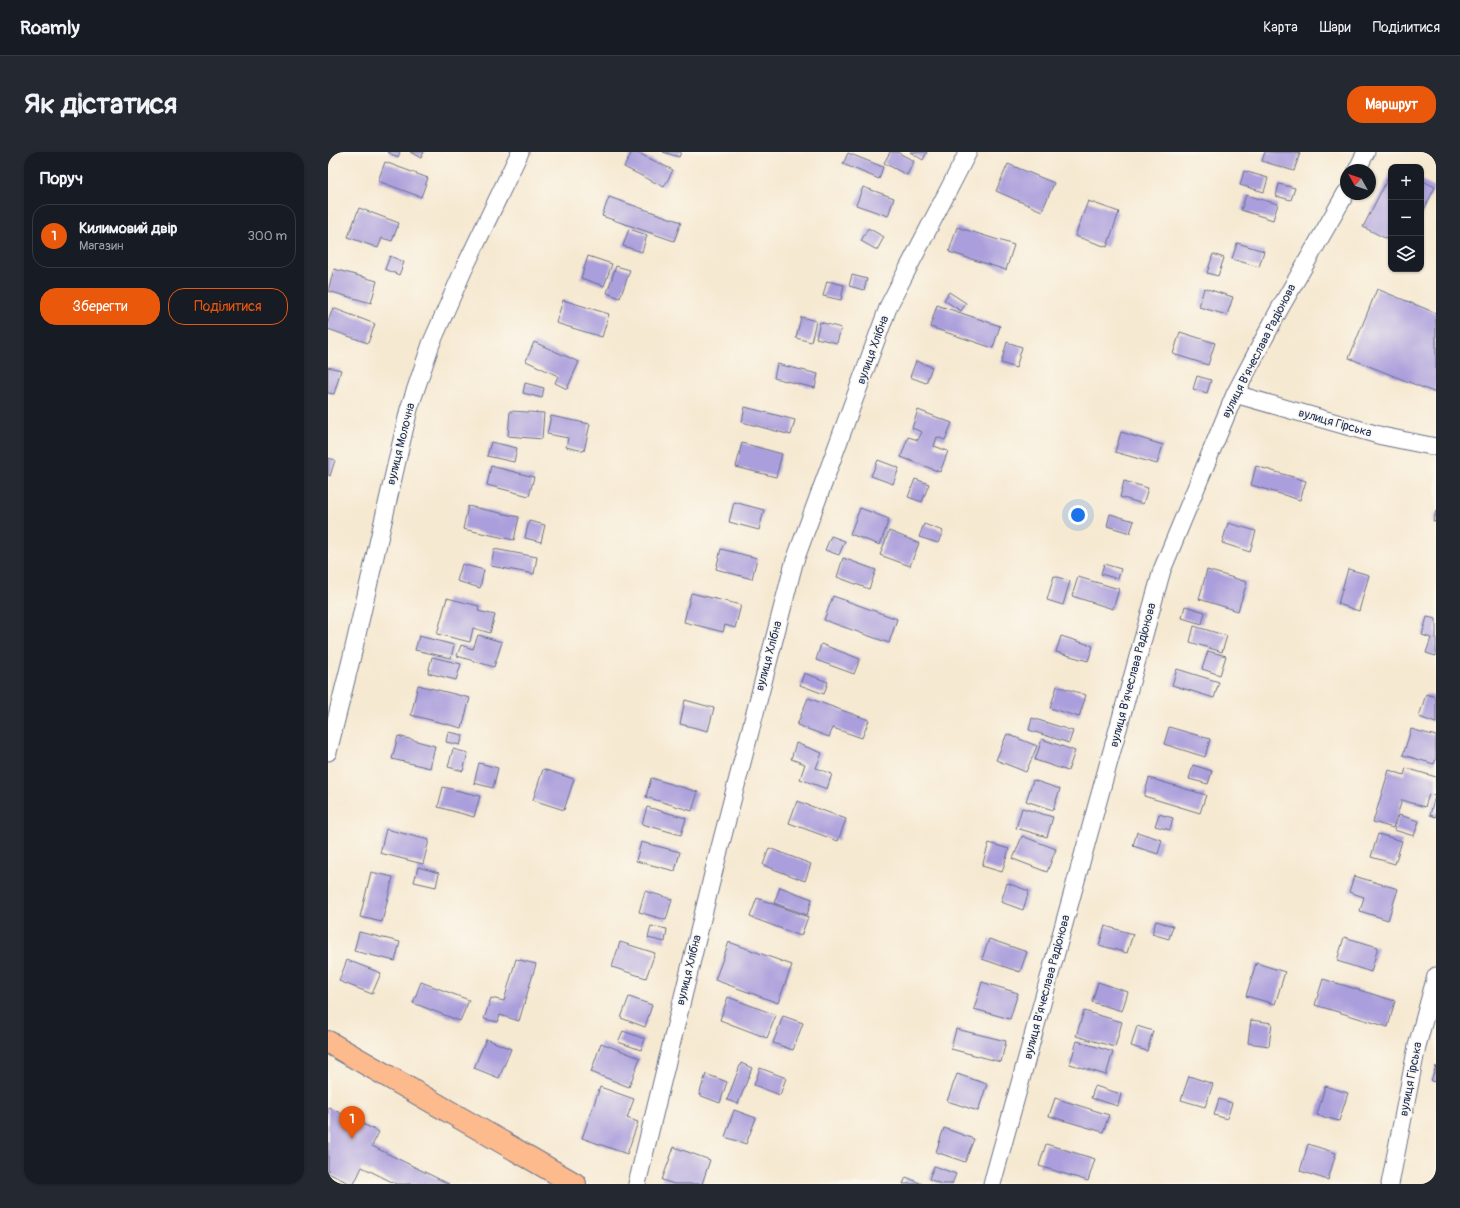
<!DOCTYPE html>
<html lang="uk">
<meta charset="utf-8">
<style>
body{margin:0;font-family:Pangolin,sans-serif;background:#242831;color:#f1f3f6}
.controls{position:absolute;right:12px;top:12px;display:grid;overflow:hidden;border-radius:8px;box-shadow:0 1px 3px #0004}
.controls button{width:36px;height:36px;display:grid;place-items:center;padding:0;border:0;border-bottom:1px solid #363941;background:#171b24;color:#f1f3f6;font:20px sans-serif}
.compass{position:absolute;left:1012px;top:12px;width:36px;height:36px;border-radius:50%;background:#171b24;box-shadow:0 1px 3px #0004;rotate:310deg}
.you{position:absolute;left:750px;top:363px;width:14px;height:14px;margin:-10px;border:3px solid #fff;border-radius:50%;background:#1a73e8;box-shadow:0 0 0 6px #1a73e833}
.badge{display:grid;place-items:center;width:26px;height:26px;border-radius:50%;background:#ea580c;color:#fff;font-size:13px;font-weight:700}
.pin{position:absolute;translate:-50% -33px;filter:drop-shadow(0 1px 2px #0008)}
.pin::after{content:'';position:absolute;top:21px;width:14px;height:12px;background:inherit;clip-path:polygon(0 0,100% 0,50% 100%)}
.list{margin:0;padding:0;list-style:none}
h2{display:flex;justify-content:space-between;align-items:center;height:52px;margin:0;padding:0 16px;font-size:17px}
h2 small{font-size:13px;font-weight:400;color:#9ea1a6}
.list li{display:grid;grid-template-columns:26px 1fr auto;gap:12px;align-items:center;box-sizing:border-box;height:64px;margin:0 8px 8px;padding:0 8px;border:1px solid #363941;border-radius:16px}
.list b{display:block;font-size:15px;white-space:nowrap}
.list p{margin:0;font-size:13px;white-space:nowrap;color:#9ea1a6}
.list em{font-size:13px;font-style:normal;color:#9ea1a6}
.actions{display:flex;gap:8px;padding:12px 16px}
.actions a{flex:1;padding:9px 0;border:1px solid #ea580c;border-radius:16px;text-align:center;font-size:14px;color:#ea580c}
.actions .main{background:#ea580c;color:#fff}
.icon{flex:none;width:22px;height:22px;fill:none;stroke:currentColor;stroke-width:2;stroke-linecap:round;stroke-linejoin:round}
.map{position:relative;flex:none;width:1108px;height:1032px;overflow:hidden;border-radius:16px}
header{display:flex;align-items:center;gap:24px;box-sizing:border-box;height:56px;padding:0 20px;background:#171b24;border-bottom:1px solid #363941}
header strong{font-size:19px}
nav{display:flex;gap:22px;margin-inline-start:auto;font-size:14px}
.intro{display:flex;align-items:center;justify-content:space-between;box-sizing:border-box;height:96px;padding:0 24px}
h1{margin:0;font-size:28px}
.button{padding:10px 18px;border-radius:16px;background:#ea580c;color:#fff;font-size:14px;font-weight:700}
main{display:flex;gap:24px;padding:0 24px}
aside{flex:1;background:#171b24;border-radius:16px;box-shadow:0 1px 3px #0004}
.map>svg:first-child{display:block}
.building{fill:#aa9edc}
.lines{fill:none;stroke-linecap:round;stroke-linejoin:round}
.street-casing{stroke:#687087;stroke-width:19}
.highway-casing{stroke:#687087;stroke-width:24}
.street{stroke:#fff;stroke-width:17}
.highway{stroke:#fcba8d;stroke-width:22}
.labels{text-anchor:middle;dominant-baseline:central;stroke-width:3;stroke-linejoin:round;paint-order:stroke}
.street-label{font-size:12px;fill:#1b2f5e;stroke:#fbf7ec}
</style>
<header>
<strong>Roamly</strong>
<nav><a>Карта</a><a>Шари</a><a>Поділитися</a></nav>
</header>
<div class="intro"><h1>Як дістатися</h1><a class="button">Маршрут</a></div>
<main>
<aside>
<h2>Поруч<small></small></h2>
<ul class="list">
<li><span class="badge">1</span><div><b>Килимовий двір</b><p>Магазин</p></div><em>300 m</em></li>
</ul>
<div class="actions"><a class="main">Зберегти</a><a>Поділитися</a></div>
</aside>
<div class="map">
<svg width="1108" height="1032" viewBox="0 0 1108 1032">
<rect width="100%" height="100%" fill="#fbf7ec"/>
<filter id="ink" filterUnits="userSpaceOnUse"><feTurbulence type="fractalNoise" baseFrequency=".025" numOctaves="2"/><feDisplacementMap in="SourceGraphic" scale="8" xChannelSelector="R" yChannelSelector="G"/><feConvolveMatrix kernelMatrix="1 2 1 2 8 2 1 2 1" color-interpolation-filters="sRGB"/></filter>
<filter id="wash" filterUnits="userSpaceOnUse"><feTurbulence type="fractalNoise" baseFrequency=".012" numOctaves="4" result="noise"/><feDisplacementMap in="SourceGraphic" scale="16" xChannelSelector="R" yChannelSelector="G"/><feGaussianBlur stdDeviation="0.9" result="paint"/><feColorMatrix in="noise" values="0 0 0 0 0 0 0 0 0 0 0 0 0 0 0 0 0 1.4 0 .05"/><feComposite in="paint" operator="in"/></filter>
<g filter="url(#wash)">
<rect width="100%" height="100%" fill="#f6e9d2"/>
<g id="blocks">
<path class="building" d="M59,0H72L70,5Z
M82,0H96L93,6Z
M304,0H308L345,18L336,35L296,15Z
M335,0H353L351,5Z
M562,0H569L586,9L579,23L556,11Z
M582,0H599L595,8Z
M937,0H967L972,1L966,19L934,9Z
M520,1L555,15L551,27L515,12Z
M57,10L100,26L93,45L50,29Z
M680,12L726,31L714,59L668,39Z
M916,19L940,26L936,40L912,33Z
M1063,20V89L1035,75Z
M1093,28L1107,35L1093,64Z
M951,32L967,36L963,48L948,44Z
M535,35L566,46L560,64L528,53Z
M918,43L950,52L945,68L913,58Z
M281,45L353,70L346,89L274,64Z
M760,49L791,60L779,95L747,84Z
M31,56L71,71L64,89L54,86L50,96L20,85Z
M629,75L686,93L678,118L621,100Z
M540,76L556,85L549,98L533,89Z
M301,77L319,83L314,100L295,94Z
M909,91L936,99L931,115L904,107Z
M885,102L896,106L890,124L879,121Z
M62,104L76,110L71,123L57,117Z
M260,104L284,112L276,134L253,126Z
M288,114L302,118L292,146L279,141Z
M6,117L49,129L43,151L0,139Z
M524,123L539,127L536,138L521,134Z
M499,129L516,133L513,148L495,144Z
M876,136L905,145L899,163L871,155Z
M1049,137L1108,161V241L1021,206Z
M621,140L638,151L633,159L616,148Z
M235,148L281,162L274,185L228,171Z
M609,153L672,174L665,196L602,175Z
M5,156L47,172L40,191L0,177V170Z
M473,165L488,169L483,190L468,186Z
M492,170L513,176L509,191L488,186Z
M852,180L887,191L880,213L845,202Z
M206,190L251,210L239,237L227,231L230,224L198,209Z
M679,190L694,195L688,216L673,211Z
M588,209L604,215L598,231L582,225Z
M449,212L490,222L487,236L446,226Z
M0,215L13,218L6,242L0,241Z
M869,224L883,228L879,241L865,237Z
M197,231L216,236L214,246L195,241Z
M417,255L467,268L463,283L414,270Z
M590,258L624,271L617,288L609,285L606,294L620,299L612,320L573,305L580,285L590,288L594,280L584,276Z
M182,259L216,261L214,287L180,284Z
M223,264L262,272L256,299L238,295L240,286L219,282Z
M793,280L835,293L829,312L787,300Z
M163,290L189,296L186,310L159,304Z
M414,291L454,302L448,325L408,315Z
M0,306L7,308L2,324L0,323Z
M550,308L571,316L565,332L543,324Z
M163,314L206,325L201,344L159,333Z
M928,314L978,329L972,348L923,333Z
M587,327L601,332L594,350L580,345Z
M796,329L820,336L815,352L792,345Z
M406,350L436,358L431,378L401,370Z
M140,354L191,365L186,388L135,377Z
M532,356L561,367L552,393L522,382Z
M1108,359V370L1105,369Z
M782,362L806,369L802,381L779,374Z
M201,369L217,373L213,390L197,386Z
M900,371L928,379L922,400L894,391Z
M596,372L615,379L610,391L591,385Z
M561,379L591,391L582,414L552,403Z
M503,384L517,389L511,403L497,398Z
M166,397L209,405L206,422L163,414Z
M393,397L429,406L424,427L388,417Z
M515,406L548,418L541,437L509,425Z
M134,412L156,418L152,436L129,429Z
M776,412L793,417L790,427L773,422Z
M1020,417L1041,423L1031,459L1010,452Z
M879,418L919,430L910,459L871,447Z
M726,424L742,429L735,453L719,448Z
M750,425L791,437L785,457L744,444Z
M363,441L413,453L407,476L397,473L395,480L356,470Z
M505,444L569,467L561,491L496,468Z
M119,446L151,454L150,459L167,463L162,481L145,476L142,490L109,482Z
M857,454L877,460L874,472L854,466Z
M1099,465L1108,467V504L1098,501L1103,486L1094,483Z
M866,474L899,484L894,500L862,490Z
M150,483L174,490L166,515L129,504L133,493L145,497Z
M91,484L126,493L123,506L87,498Z
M733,484L765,494L760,509L728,500Z
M493,492L532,507L526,522L488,508Z
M880,499L898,504L892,523L874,517Z
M104,505L133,512L128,528L100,521Z
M849,517L891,530L886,546L844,533Z
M476,521L500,530L496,542L472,533Z
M90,533L142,546L134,576L83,563Z
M729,534L758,543L751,565L722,556Z
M1098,542L1108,545V571L1091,565Z
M480,546L541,568L534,586L505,576L501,585L469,573Z
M357,548L386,556L380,579L352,572Z
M704,566L745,579L741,591L701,578Z
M841,575L882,587L877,605L836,592Z
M1083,577L1108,584V607L1106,612L1075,603Z
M120,580L135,583L132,593L118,590Z
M679,582L709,594L698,620L668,608Z
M70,584L107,594L102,616L64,607Z
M714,587L747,599L740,619L707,608Z
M468,591L494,601L488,616L504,622L499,637L472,627L477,612L463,607Z
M125,597L140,601L135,619L120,615Z
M151,611L170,616L165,636L146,631Z
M865,613L884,619L880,632L861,627Z
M1078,616L1108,625V665L1102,663L1107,644L1101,642L1097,655L1074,648L1065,676L1045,670L1061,618L1076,623Z
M215,617L246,627L236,658L205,648Z
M323,626L370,640L364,659L318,645Z
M821,626L878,643L872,661L816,644Z
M705,628L732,637L725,658L698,649Z
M115,635L152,644L146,665L110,655Z
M469,649L518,667L510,689L461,671Z
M319,655L358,666L353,683L314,672Z
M694,656L725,665L719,685L688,676Z
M831,662L845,666L842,678L827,674Z
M1071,663L1091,669L1086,684L1066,678Z
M58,677L101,688L95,712L52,701Z
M809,680L834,688L830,702L805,694Z
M1050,682L1074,689L1067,712L1043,705Z
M694,684L728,697L719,720L685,707Z
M313,690L352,700L347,719L308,709Z
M661,691L681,697L674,720L654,714Z
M441,696L483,712L477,729L435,713Z
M90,715L111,721L108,735L86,730Z
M43,720L65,725L54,770L32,765Z
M1026,724L1070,737L1060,768L1032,759L1036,745L1021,740Z
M679,731L701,739L695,758L673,750Z
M452,735L484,747L479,763L446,751Z
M317,739L344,747L338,768L311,760Z
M429,746L480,765L473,784L422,765Z
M828,769L845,774L841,787L824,782Z
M323,774L339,777L337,790L320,786Z
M777,774L805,782L799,801L771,793Z
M31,780L72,790L67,809L26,799Z
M1016,785L1050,795L1043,820L1009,809Z
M661,787L699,800L692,820L654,807Z
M292,790L327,801L318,826L284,815Z
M401,790L464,813L450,851L387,828Z
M188,807L208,812L191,869L172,863L170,870L156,867L163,846L176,849Z
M19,808L53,821L44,842L11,829Z
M928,811L957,820L947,852L918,844Z
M995,827L1067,849L1060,875L987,853Z
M93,830L141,848L132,869L85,851Z
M654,830L690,841L682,867L646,857Z
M770,830L800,840L794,859L764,850Z
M301,845L324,853L317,875L293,866Z
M400,845L448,863L439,886L392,868Z
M756,859L794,870L787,895L748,884Z
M455,864L475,871L465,898L445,891Z
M923,868L944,871L941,894L920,891Z
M809,874L825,879L819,899L803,894Z
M628,877L678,889L673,910L623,897Z
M295,879L317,887L313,898L290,890Z
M158,887L183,897L171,926L146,916Z
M749,889L785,900L778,923L742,912Z
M273,891L312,906L301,935L263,920Z
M413,911L424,916L410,952L399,948Z
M1108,914V930L1103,929Z
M432,916L458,926L452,943L426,933Z
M378,922L399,930L392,951L371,943Z
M629,922L659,932L650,959L619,949Z
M861,924L885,932L877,955L853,948Z
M767,934L793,942L790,954L763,946Z
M997,934L1020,941L1011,969L989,963Z
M272,935L306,947L299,966L310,970L299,1002L254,986Z
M727,946L781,963L775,980L721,964Z
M891,947L904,951L899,967L886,963Z
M0,955L51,980L44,994L121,1032H68L34,1015L26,1032H23L0,1021Z
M406,958L428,966L418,992L397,985Z
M616,976L646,987L637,1010L608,1000Z
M718,992L767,1007L760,1029L711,1014Z
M980,992L1008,1001L1000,1028L972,1019Z
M346,995L382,1008L374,1032H346L334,1028Z
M606,1014L628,1022L624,1032H613L601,1027Z
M578,1025L594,1032H575Z"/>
</g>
</g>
<g filter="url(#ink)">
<use href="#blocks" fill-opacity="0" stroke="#687087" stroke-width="1"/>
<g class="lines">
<defs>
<path id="street" d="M1029,18L1038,0
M907,242L1054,284L1108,295
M0,600L24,504L81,257L103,192L135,119L192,0
M309,1032L386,718L466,411L561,153L640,0
M664,1032L834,418L907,242L951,158L1018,41
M1062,1032L1089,894L1108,824"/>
<path id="highway" d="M0,890L247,1032"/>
</defs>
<use href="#street" class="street-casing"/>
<use href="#highway" class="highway-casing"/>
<use href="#street" class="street"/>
<use href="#highway" class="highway"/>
</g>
</g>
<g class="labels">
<g class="street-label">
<text transform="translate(545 198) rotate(-70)">вулиця Хлібна</text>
<text transform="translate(931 199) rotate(-63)">вулиця В'ячеслава Радіонова</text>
<text transform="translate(1007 271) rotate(16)">вулиця Гірська</text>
<text transform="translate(73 292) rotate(-76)">вулиця Молочна</text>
<text transform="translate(441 504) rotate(-75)">вулиця Хлібна</text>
<text transform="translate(805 523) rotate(-75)">вулиця В'ячеслава Радіонова</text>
<text transform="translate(361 818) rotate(-76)">вулиця Хлібна</text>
<text transform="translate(719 835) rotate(-75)">вулиця В'ячеслава Радіонова</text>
<text transform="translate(1083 927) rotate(-79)">вулиця Гірська</text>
</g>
</g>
</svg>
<div class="controls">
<button>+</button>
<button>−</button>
<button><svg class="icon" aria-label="layers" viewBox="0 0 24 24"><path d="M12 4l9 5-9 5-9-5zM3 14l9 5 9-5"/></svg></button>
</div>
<svg class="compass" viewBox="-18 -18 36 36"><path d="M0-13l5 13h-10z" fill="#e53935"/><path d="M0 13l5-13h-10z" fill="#9ea1a6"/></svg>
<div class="you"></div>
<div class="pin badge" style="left:24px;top:987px">1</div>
</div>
</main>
